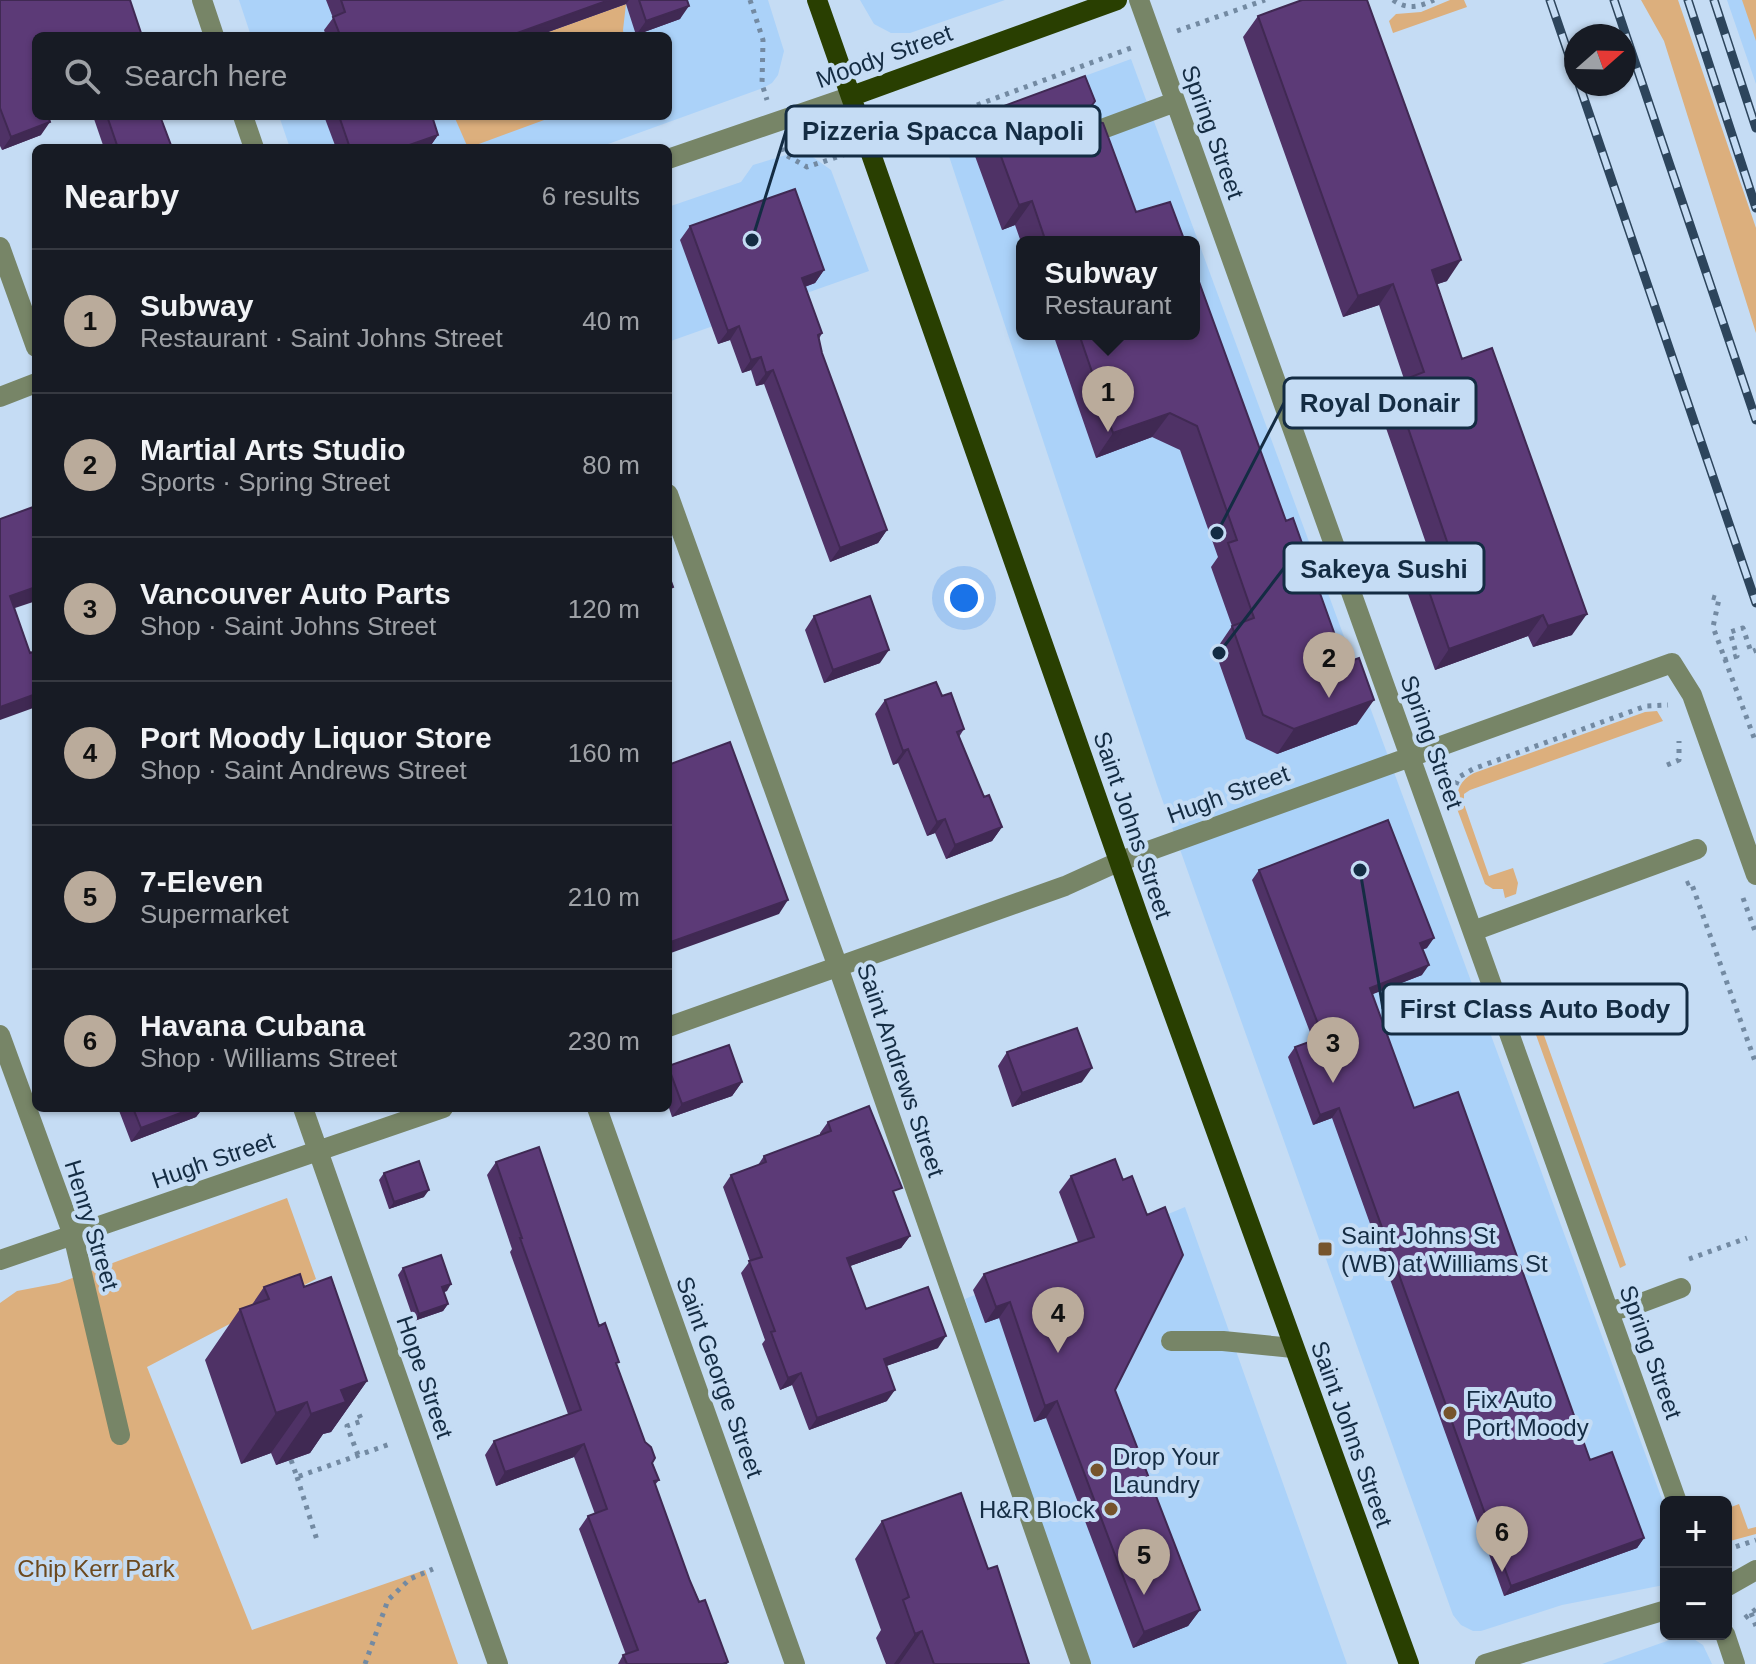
<!DOCTYPE html>
<meta charset="utf-8">
<style>
body{margin:0;font-family:Arial,sans-serif;background:#20242c;color:#f1f3f6}
.controls{position:absolute;right:24px;bottom:24px;display:grid;overflow:hidden;border-radius:12px;box-shadow:0 2px 6px #0004}
.controls button{width:72px;height:72px;display:grid;place-items:center;padding:0;border:0;border-bottom:2px solid #363941;background:#171b24;color:#f1f3f6;font:40px sans-serif}
.compass{position:absolute;left:1564px;top:24px;width:72px;height:72px;border-radius:50%;background:#171b24;box-shadow:0 2px 6px #0004;rotate:70deg}
.you{position:absolute;left:964px;top:598px;width:28px;height:28px;margin:-20px;border:6px solid #fff;border-radius:50%;background:#1a73e8;box-shadow:0 0 0 12px #1a73e833}
.badge{display:grid;place-items:center;width:52px;height:52px;border-radius:50%;background:#baab9b;color:#111;font-size:26px;font-weight:700}
.pin{position:absolute;translate:-50% -66px;filter:drop-shadow(0 2px 4px #0008)}
.pin::after{content:'';position:absolute;top:42px;width:28px;height:24px;background:inherit;clip-path:polygon(0 0,100% 0,50% 100%)}
.popup{position:absolute;left:1016px;top:236px;width:184px;height:104px;box-sizing:border-box;display:grid;place-content:center;border-radius:12px;background:#171b24;filter:drop-shadow(0 2px 6px #0005);font-size:26px;white-space:nowrap;color:#9ea1a6}
.popup b{font-size:30px;color:#f1f3f6}
.popup::after{content:'';position:absolute;left:50%;top:100%;margin-left:-16px;border:16px solid transparent;border-top-color:#171b24}
.list{margin:0;padding:0;list-style:none}
h2{display:flex;justify-content:space-between;align-items:center;height:104px;margin:0;padding:0 32px;font-size:34px}
h2 small{font-size:26px;font-weight:400;color:#9ea1a6}
.list li{display:grid;grid-template-columns:52px 1fr auto;gap:24px;align-items:center;box-sizing:border-box;height:144px;padding:0 32px;border-top:2px solid #363941}
.list b{display:block;font-size:30px;white-space:nowrap}
.list p{margin:0;font-size:26px;white-space:nowrap;color:#9ea1a6}
.list em{font-size:26px;font-style:normal;color:#9ea1a6}
.icon{flex:none;width:44px;height:44px;fill:none;stroke:currentColor;stroke-width:2;stroke-linecap:round;stroke-linejoin:round}
.map{position:relative;flex:none;width:1756px;height:1664px;overflow:hidden}
.search{position:absolute;background:#171b24;box-shadow:0 2px 6px #0004;left:32px;top:32px;width:640px;height:88px;display:flex;align-items:center;gap:20px;box-sizing:border-box;padding:0 28px;border-radius:12px;color:#9ea1a6;font-size:30px}
.panel{position:absolute;background:#171b24;box-shadow:0 2px 6px #0004;left:32px;top:144px;width:640px;height:968px;border-radius:12px}
.map>svg:first-child{display:block}
.built{fill:#abd2f9;fill-rule:evenodd}
.green{fill:#dcaf7d}
.lines{fill:none;stroke-linecap:round;stroke-linejoin:round}
.path{stroke:#738aa2;stroke-width:5;stroke-dasharray:4 6;stroke-linecap:butt}
.minor{stroke:#778567;stroke-width:20}
.major{stroke:#293f01;stroke-width:20}
.rail-casing{stroke:#2d455c;stroke-width:9}
.rail{stroke:#c5dcf4;stroke-width:6;stroke-dasharray:18;stroke-linecap:butt}
.wall{fill:#4f3266}
.shaded-wall{fill:#402953}
.building{fill:#5c3a77;stroke:#402953;stroke-width:2}
.poi-dot{fill:#76542c;stroke:#c5dcf4;stroke-width:3}
.labels{text-anchor:middle;dominant-baseline:central;stroke-width:8;stroke-linejoin:round;paint-order:stroke}
.street-label{font-size:24px;fill:#142c43;stroke:#c5dcf4}
.poi-label{font-size:24px;fill:#142c43;stroke:#c5dcf4;text-anchor:start}
.park-label{font-size:24px;fill:#6c491e;stroke:#c5dcf4}
.leader{fill:none;stroke:#142c43;stroke-width:3}
.callout-dot{fill:#142c43;stroke:#c5dcf4;stroke-width:3}
.callout{fill:#c5dcf4;stroke:#142c43;stroke-width:3}
.callout-label{font-size:26px;text-anchor:middle;font-weight:bold;fill:#142c43}
</style>
<div class="map">
<svg width="1756" height="1664" viewBox="0 0 1756 1664">
<rect width="100%" height="100%" fill="#c5dcf4"/>
<path class="built" d="M239,0H768L784,51L778,75L772,83L763,88L597,148H290L279,116H668V36H251Z
M860,0H1005L910,33H891L874,24Z
M1727,0H1756V84Z
M1131,59L1666,1510V1583L1664,1585L1562,1605L1481,1631H1473L1461,1625L1453,1615L1157,785L940,129ZM1022,242H1194V334H1022Z
M793,153L810,155L831,170L869,271L668,342V207L741,182L753,165Z
M1185,1207L1347,1664H1086L965,1299Z
M1681,1636H1689L1703,1645L1712,1664H1602Z"/>
<path class="green" d="M1450,0H1464L1467,7L1393,33L1389,21L1396,14L1421,12Z
M1641,0H1678L1756,228V333L1664,41Z
M1742,0H1756V41Z
M626,4L623,30L624,36H537Z
M454,116H555L468,148Z
M1657,711L1663,721L1470,790L1464,794V804L1489,876L1513,868L1518,883L1516,894L1505,898L1503,889H1493L1485,884L1456,806C1456,791 1460,780 1474,773L1645,712Z
M1522,984L1526,997L1530,996L1626,1265L1620,1268L1518,985Z
M287,1198L316,1279L147,1367L252,1630L425,1570L458,1664H0V1303L17,1291L59,1283Z
M1739,1504L1748,1529L1756,1527V1534L1730,1541L1726,1538V1509Z"/>
<g class="lines">
<path class="path" d="M750,0L763,40L762,84L767,100
M1393,0C1407,10 1419,7 1434,0
M1177,31L1265,0
M894,139L935,125L958,112L1131,48
M782,148L784,154L807,167L846,154
M33,424L36,423
M1712,597L1719,599L1713,627L1756,743
M1724,660L1737,656L1730,632L1743,628L1751,652L1756,650
M1667,765L1679,760V741
M1452,794L1459,777L1473,769L1646,706L1668,705
M1686,884L1691,882L1756,1064
M1743,898L1756,934
M1689,1259L1747,1238
M358,1455L347,1426L362,1421L358,1412
M291,1460L297,1477L390,1444
M297,1477L317,1540
M1726,1546L1735,1547L1756,1540
M1751,1613L1756,1626
M1745,1618L1756,1609
M365,1664L388,1600L410,1579L433,1569"/>
<path class="minor" d="M202,0L214,36
M1139,0L1677,1502
M243,116L254,148
M1086,135L1175,102
M668,159L852,96
M0,247L36,347
M0,397L36,383
M668,494L838,967L1081,1664
M1473,931L1697,849
M668,1027L1065,886L1118,862L1672,663L1692,695L1756,875
M0,1035L73,1235L120,1435
M303,1108L498,1664
M597,1108L795,1664
M0,1260L443,1108
M1609,1311L1633,1306L1681,1288
M1171,1341H1223L1293,1348
M1726,1587L1756,1570
M1725,1634L1735,1664
M1485,1664L1666,1610"/>
<path class="major" d="M817,0L1140,921L1409,1664
M852,96L1117,0"/>
<defs>
<path id="rail" d="M1550,0L1576,76
M1614,0L1756,420
M1688,0L1756,208
M1714,0L1756,128
M1579,84L1756,603"/>
</defs>
<use href="#rail" class="rail-casing"/>
<use href="#rail" class="rail"/>
</g>
<path class="wall" d="M0,0L36,36V116L41,135L2,150L0,146Z
M326,0H687L680,19L636,35L626,4L537,36H326L324,30L333,18Z
M1258,16L1447,281L1437,284L1462,359L1572,635L1533,647L1528,636L1435,670L1408,594L1423,574L1435,569L1378,405L1393,384L1404,379L1379,305L1343,317L1243,37Z
M1090,108L1091,116L1136,212L1185,242H1022V245L1015,225L1002,230L968,137L985,113Z
M93,116H160L172,148H104Z
M324,116H432L438,135L429,148H336Z
M690,226L824,270L815,283L805,287L822,333L819,339L822,353L887,530L878,543L830,562L764,384L756,386L751,370L742,373L730,340L718,344L680,240Z
M1053,334H1194L1357,724L1277,754L1246,739L1215,651L1232,626L1211,567L1218,557L1180,450L1152,437L1096,458Z
M814,616L880,663L824,683L805,630Z
M942,696L964,729L959,737L984,797L1002,827L992,841L946,859L935,833L927,836L898,763L893,765L875,714L885,700Z
M1259,870L1427,948L1423,949L1422,975L1372,994L1414,1108L1590,1460L1644,1538L1637,1548L1504,1596L1332,1118L1313,1125L1288,1057L1295,1047L1313,1040L1252,880Z
M1007,1052L1082,1082L1012,1107L998,1066Z
M668,1066L742,1082L732,1096L672,1117L668,1105Z
M118,1108H203L196,1117L131,1142Z
M828,1122L895,1197L910,1236L901,1248L850,1266L866,1309L938,1348L886,1366L887,1401L809,1430L792,1385L780,1390L762,1344L765,1340L741,1273L750,1261L723,1187L731,1175L758,1165L764,1156L820,1135V1133Z
M1115,1159V1390L1200,1610L1188,1626L1133,1648L1046,1418L1034,1422L999,1318L985,1323L973,1290L984,1274L1078,1242L1059,1192L1071,1176Z
M496,1162L599,1326L617,1365L659,1480L655,1485L690,1581L728,1662L727,1664H618L623,1655H626L579,1529L588,1516L595,1514L574,1457L496,1486L485,1455L494,1441L568,1414L510,1252L512,1249L487,1175Z
M384,1173L424,1197L389,1209L379,1180Z
M403,1268L447,1291L444,1292L448,1304L443,1311L414,1321L398,1275Z
M264,1287H304L367,1381L331,1432L323,1434L310,1453L276,1465L271,1453L241,1464L205,1360L240,1309L251,1306Z
M882,1521L988,1569L1029,1664H886L876,1638L881,1630L855,1559Z"/>
<path class="shaded-wall" d="M609,0H629L626,4L537,36H509Z
M689,6L680,19L636,35L646,21Z
M50,122L41,135L2,150L11,137Z
M438,135L429,148H401Z
M1032,201L1015,225L1002,230L1019,205Z
M1461,260L1447,281L1417,291L1432,270Z
M824,270L815,283L792,291L802,278Z
M1393,284L1379,305L1343,317L1358,296Z
M739,326L730,340L718,344L728,331Z
M761,357L751,370L742,373L751,360Z
M773,370L764,384L756,386L766,373Z
M1170,413L1152,437L1096,458L1113,433Z
M887,530L878,543L830,562L840,548Z
M36,587V601L0,613L10,596Z
M1587,614L1572,635L1533,647L1548,626Z
M1543,615L1528,636L1435,670L1449,649Z
M889,650L880,663L824,683L833,670Z
M36,694V707L0,720V707Z
M1374,700L1357,724L1277,754L1294,729Z
M908,749L898,763L893,765L903,751Z
M945,819L935,833L927,836L937,822Z
M1002,827L992,841L946,859L955,845Z
M788,900L779,914L668,954V943Z
M1434,938L1427,948L1413,953L1420,943Z
M1429,965L1422,975L1363,998L1370,988Z
M1092,1068L1082,1082L1012,1107L1022,1093Z
M742,1082L732,1096L672,1117L682,1104Z
M194,1108H203L196,1117L131,1142L141,1128Z
M1339,1108L1332,1118L1313,1125L1320,1115Z
M429,1190L424,1197L389,1209L394,1202Z
M910,1236L901,1248L839,1270L847,1258Z
M451,1284L447,1291L437,1294L442,1287Z
M1010,1302L999,1318L985,1323L996,1307Z
M448,1304L443,1311L414,1321L419,1314Z
M946,1336L938,1348L875,1370L884,1359Z
M801,1373L792,1385L780,1390L788,1378Z
M367,1381L331,1432L323,1434L310,1453L276,1465L311,1414L341,1390Z
M895,1390L887,1401L809,1430L817,1418Z
M1057,1401L1046,1418L1034,1422L1045,1406Z
M307,1402L271,1453L241,1464L276,1413Z
M584,1444L574,1457L496,1486L505,1472Z
M1644,1538L1637,1548L1504,1596L1511,1586Z
M1200,1610L1188,1626L1133,1648L1144,1632Z
M922,1631L899,1664H894L915,1634Z"/>
<path class="building" d="M0,0H130L142,36H36V77L33,79L36,86V116H48L50,122L11,137L0,108Z
M341,0H609L509,36H336L340,35L333,17L345,12Z
M639,0H687L689,6L646,21Z
M1302,0H1367L1461,260L1432,270L1462,359L1492,348L1587,614L1548,626L1543,615L1449,649L1423,574L1454,562L1393,384L1424,372L1393,284L1358,296L1258,16Z
M1085,76L1095,101L1090,108L1091,116L1095,121L1103,123L1136,212L1170,202L1185,242H1046L1032,201L1019,205L985,113Z
M107,116H160L172,148H118Z
M339,116H432L438,135L401,148H350Z
M795,189L824,270L802,278L822,333L818,335L822,353L887,530L840,548L773,370L766,373L761,357L751,360L739,326L728,331L690,226Z
M1194,268L1286,521L1293,518L1345,663L1359,658L1374,700L1294,729L1263,715L1232,626L1254,618L1228,543L1237,540L1197,426L1170,413L1113,433L1079,334H1194Z
M36,506V587L10,596L30,653L36,651V694L0,707V519Z
M668,573L673,587L668,589Z
M870,596L889,650L833,670L814,616Z
M936,682L942,696L951,693L964,729L957,732L984,797L989,795L1002,827L955,845L945,819L937,822L908,749L903,751L885,700Z
M730,742L788,900L668,943V765Z
M1388,820L1434,938L1420,943L1429,965L1370,988L1414,1108L1458,1092L1590,1460L1612,1452L1644,1538L1511,1586L1339,1108L1320,1115L1295,1047L1323,1037L1259,870Z
M1077,1028L1092,1068L1022,1093L1007,1052Z
M729,1045L742,1082L682,1104L668,1066Z
M869,1106L902,1188L893,1191L910,1236L847,1258L866,1309L928,1287L946,1336L884,1359L895,1390L817,1418L801,1373L788,1378L771,1332L775,1331L749,1261L762,1257L731,1175L766,1162L764,1156L831,1131L828,1122Z
M133,1108H194L141,1128Z
M539,1147L599,1326L605,1323L619,1362L616,1363L645,1442L651,1447L655,1458L652,1463L659,1480L654,1481L690,1581L699,1602L705,1600L728,1662L723,1664H627L623,1655L638,1650L588,1516L607,1509L584,1444L505,1472L494,1441L581,1410L520,1238H522L496,1162Z
M1115,1159L1123,1180L1132,1176L1147,1215L1165,1207L1183,1255L1115,1390L1200,1610L1144,1632L1057,1401L1045,1406L1010,1302L996,1307L984,1274L1094,1237L1071,1176Z
M419,1161L429,1190L394,1202L384,1173Z
M441,1255L451,1284L442,1287L448,1304L419,1314L403,1268Z
M300,1274L304,1287L331,1277L367,1381L341,1390L346,1402L311,1414L307,1402L276,1413L240,1309L269,1299L264,1287Z
M961,1493L988,1569L997,1566L1029,1664H934L922,1631L915,1634L903,1600L909,1597L882,1521Z"/>
<g class="poi-dot">
<rect x="1317" y="1241" width="16" height="16" rx="4"/>
<circle cx="1450" cy="1413" r="8"/>
<circle cx="1097" cy="1470" r="8"/>
<circle cx="1111" cy="1509" r="8"/>
</g>
<g class="labels">
<g class="street-label">
<text transform="translate(884 56) rotate(-20)">Moody Street</text>
<text transform="translate(1213 132) rotate(70)">Spring Street</text>
<text transform="translate(1432 742) rotate(70)">Spring Street</text>
<text transform="translate(1228 794) rotate(-20)">Hugh Street</text>
<text transform="translate(1133 825) rotate(71)">Saint Johns Street</text>
<text transform="translate(901 1070) rotate(71)">Saint Andrews Street</text>
<text transform="translate(213 1160) rotate(-19)">Hugh Street</text>
<text transform="translate(92 1225) rotate(73)">Henry Street</text>
<text transform="translate(1651 1352) rotate(70)">Spring Street</text>
<text transform="translate(425 1377) rotate(71)">Hope Street</text>
<text transform="translate(720 1377) rotate(70)">Saint George Street</text>
<text transform="translate(1352 1434) rotate(70)">Saint Johns Street</text>
</g>
<g class="poi-label">
<text x="1341" y="1235">Saint Johns St<tspan x="1341" dy="28">(WB) at Williams St</tspan></text>
<text x="1466" y="1399">Fix Auto<tspan x="1466" dy="28">Port Moody</tspan></text>
<text x="1113" y="1456">Drop Your<tspan x="1113" dy="28">Laundry</tspan></text>
<text x="1095" y="1509" text-anchor="end">H&amp;R Block</text>
</g>
<g class="park-label">
<text x="96" y="1568">Chip Kerr Park</text>
</g>
</g>
<path class="leader" d="M752 240L786 131M1217 533L1284 403M1219 653L1284 568M1360 870L1383 1009"/>
<g class="callout-dot">
<circle cx="752" cy="240" r="8"/>
<circle cx="1217" cy="533" r="8"/>
<circle cx="1219" cy="653" r="8"/>
<circle cx="1360" cy="870" r="8"/>
</g>
<g class="callout">
<rect x="786" y="106" width="314" height="50" rx="8"/>
<rect x="1284" y="378" width="192" height="50" rx="8"/>
<rect x="1284" y="543" width="200" height="50" rx="8"/>
<rect x="1383" y="984" width="304" height="50" rx="8"/>
</g>
<g class="callout-label">
<text x="943" y="140">Pizzeria Spacca Napoli</text>
<text x="1380" y="412">Royal Donair</text>
<text x="1384" y="578">Sakeya Sushi</text>
<text x="1535" y="1018">First Class Auto Body</text>
</g>
</svg>
<div class="controls">
<button>+</button>
<button>−</button>
</div>
<svg class="compass" viewBox="-18 -18 36 36"><path d="M0-13l5 13h-10z" fill="#e53935"/><path d="M0 13l5-13h-10z" fill="#9ea1a6"/></svg>
<div class="you"></div>
<div class="pin badge" style="left:1108px;top:432px">1</div>
<div class="popup"><b>Subway</b>Restaurant</div>
<div class="pin badge" style="left:1329px;top:698px">2</div>
<div class="pin badge" style="left:1333px;top:1083px">3</div>
<div class="pin badge" style="left:1058px;top:1353px">4</div>
<div class="pin badge" style="left:1144px;top:1595px">5</div>
<div class="pin badge" style="left:1502px;top:1572px">6</div>
<div class="search"><svg class="icon" aria-label="search" viewBox="0 0 24 24"><circle cx="10" cy="10" r="6"/><path d="M15 15l6 6"/></svg>Search here</div>
<section class="panel">
<h2>Nearby<small>6 results</small></h2>
<ul class="list">
<li><span class="badge">1</span><div><b>Subway</b><p>Restaurant · Saint Johns Street</p></div><em>40 m</em></li>
<li><span class="badge">2</span><div><b>Martial Arts Studio</b><p>Sports · Spring Street</p></div><em>80 m</em></li>
<li><span class="badge">3</span><div><b>Vancouver Auto Parts</b><p>Shop · Saint Johns Street</p></div><em>120 m</em></li>
<li><span class="badge">4</span><div><b>Port Moody Liquor Store</b><p>Shop · Saint Andrews Street</p></div><em>160 m</em></li>
<li><span class="badge">5</span><div><b>7-Eleven</b><p>Supermarket</p></div><em>210 m</em></li>
<li><span class="badge">6</span><div><b>Havana Cubana</b><p>Shop · Williams Street</p></div><em>230 m</em></li>
</ul>
</section>
</div>
